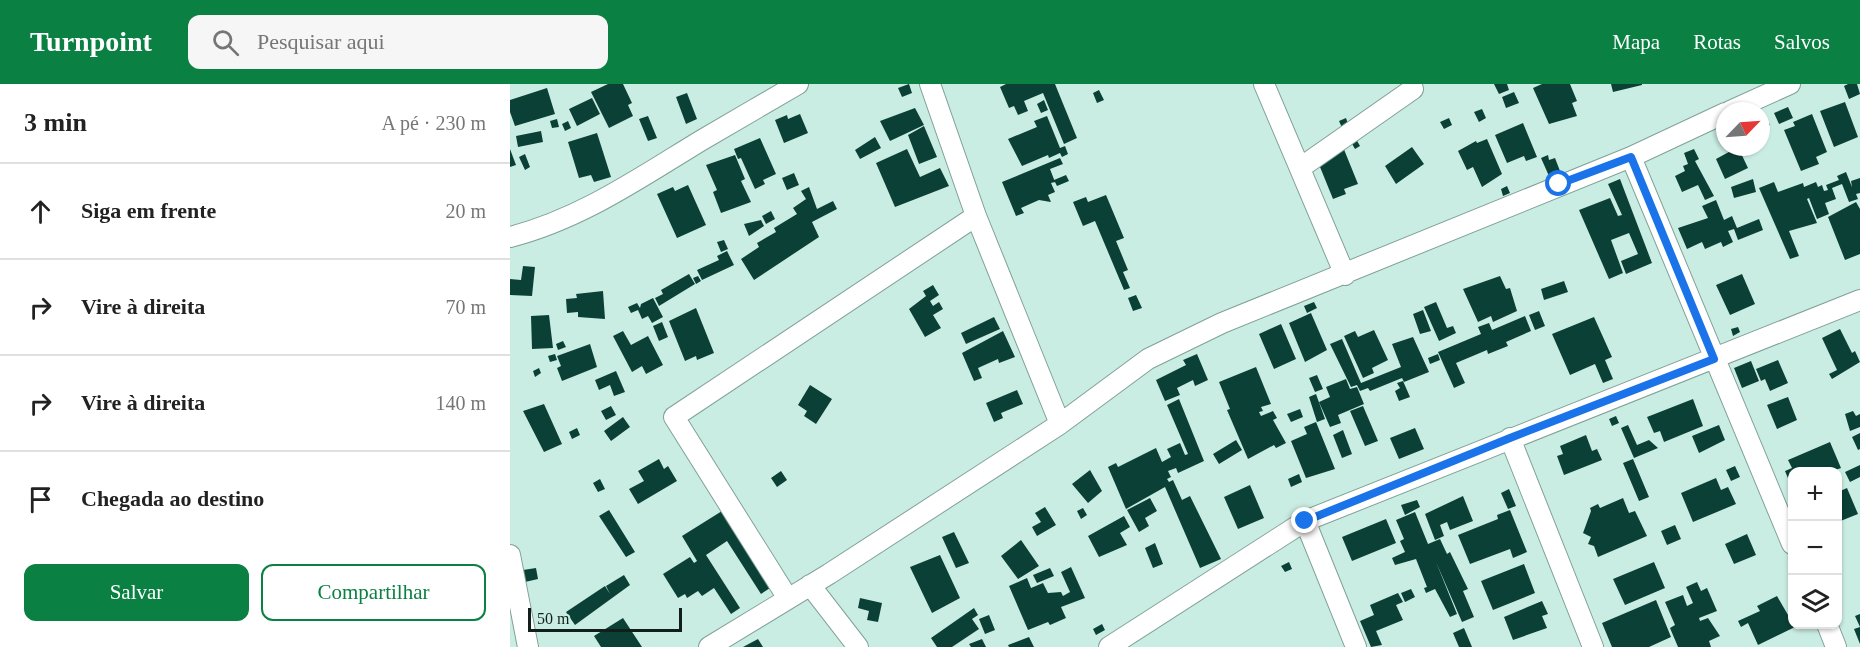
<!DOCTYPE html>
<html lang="pt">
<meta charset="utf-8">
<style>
body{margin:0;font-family:"Times New Roman",serif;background:#f6f6f6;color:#222}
.controls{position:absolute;right:18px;bottom:18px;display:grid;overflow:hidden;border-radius:12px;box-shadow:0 2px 4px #0004}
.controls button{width:54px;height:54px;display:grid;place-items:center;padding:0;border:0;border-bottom:2px solid #e0e0e0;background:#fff;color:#222;font:30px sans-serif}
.compass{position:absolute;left:1206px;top:18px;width:54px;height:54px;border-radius:50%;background:#fff;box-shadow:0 2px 4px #0004;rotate:65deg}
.scale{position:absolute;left:18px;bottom:15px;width:154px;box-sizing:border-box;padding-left:6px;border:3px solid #111e1a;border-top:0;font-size:16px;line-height:21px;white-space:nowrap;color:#111e1a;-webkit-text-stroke:4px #caede3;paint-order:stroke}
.stop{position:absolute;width:18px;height:18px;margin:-14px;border:4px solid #1a73e8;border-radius:50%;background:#fff}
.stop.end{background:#1a73e8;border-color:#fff;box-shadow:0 2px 6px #0008}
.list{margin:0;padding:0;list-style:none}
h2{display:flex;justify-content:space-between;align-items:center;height:78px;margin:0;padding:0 24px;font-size:26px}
h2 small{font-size:20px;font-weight:400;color:#767676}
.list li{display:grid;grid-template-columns:39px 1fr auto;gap:18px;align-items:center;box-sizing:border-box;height:96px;padding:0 24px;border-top:2px solid #e0e0e0}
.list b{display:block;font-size:22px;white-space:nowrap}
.list em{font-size:20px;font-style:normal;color:#767676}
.actions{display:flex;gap:12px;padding:18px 24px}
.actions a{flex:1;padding:14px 0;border:2px solid #0b8043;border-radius:12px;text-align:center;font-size:21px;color:#0b8043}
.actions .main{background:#0b8043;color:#fff}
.icon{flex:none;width:33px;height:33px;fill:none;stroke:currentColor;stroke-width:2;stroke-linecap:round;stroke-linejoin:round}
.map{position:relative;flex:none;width:1350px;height:563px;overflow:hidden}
header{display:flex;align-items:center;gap:36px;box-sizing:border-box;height:84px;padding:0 30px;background:#0b8043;color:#fff}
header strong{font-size:28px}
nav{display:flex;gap:33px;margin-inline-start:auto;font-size:21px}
.search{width:420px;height:54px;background:#f6f6f6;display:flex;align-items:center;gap:15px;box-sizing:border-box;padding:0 21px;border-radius:12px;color:#767676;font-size:22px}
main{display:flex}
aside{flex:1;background:#fff}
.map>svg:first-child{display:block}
.building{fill:#0b4036}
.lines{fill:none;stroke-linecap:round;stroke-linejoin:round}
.street-casing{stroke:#80a198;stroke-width:22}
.street{stroke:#fff;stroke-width:20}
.route{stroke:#1a73e8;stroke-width:8}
</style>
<header>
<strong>Turnpoint</strong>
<div class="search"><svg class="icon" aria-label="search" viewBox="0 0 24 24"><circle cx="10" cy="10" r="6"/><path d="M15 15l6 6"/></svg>Pesquisar aqui</div>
<nav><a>Mapa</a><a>Rotas</a><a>Salvos</a></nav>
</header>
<main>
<aside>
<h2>3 min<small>A pé · 230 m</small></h2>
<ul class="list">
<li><svg class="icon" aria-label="ahead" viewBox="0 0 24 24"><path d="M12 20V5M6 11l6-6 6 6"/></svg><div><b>Siga em frente</b></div><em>20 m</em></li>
<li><svg class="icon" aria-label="right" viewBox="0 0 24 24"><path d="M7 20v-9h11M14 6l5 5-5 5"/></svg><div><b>Vire à direita</b></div><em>70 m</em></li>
<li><svg class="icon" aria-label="right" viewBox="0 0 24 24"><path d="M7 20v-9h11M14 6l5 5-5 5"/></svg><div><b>Vire à direita</b></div><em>140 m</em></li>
<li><svg class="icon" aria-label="arrive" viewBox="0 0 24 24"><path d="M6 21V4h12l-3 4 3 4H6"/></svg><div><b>Chegada ao destino</b></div></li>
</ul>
<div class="actions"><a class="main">Salvar</a><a>Compartilhar</a></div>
</aside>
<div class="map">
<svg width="1350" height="563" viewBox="0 0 1350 563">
<rect width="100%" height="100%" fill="#caede3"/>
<path class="building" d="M98,0H113L122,19L118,21L123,32L99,44L81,8Z
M399,0L402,9L392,13L388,4Z
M496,0H545L567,54L554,60L533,9L514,17L518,27L508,31L504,22L499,24L490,3Z
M984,0H997L999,6L989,10Z
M1032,0H1060L1067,17L1062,19L1067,32L1039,40L1023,4Z
M1101,0H1132V1L1103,8Z
M1338,0H1347L1350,10L1339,15L1334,2Z
M37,4L45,30L5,42L0,28V16Z
M589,6L594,16L587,19L583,9Z
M1004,8L1009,19L996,24L992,13Z
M177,9L187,35L176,40L166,13Z
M82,14L90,30L67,42L59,25Z
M534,16L538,26L531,29L527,20Z
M1335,18L1348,53L1324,63L1310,27Z
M1278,23L1283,34L1269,40L1264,29Z
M405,24L414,41L380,57L370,37Z
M972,25L976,34L969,38L964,28Z
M290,30L298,49L274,59L265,36L277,31L278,35Z
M1302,30L1317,68L1306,73L1309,80L1291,87L1274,46L1285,42L1283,38Z
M1255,31L1260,41L1253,44L1251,33Z
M138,32L147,54L138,57L129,35Z
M537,32L550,64L555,62L558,70L552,73L550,69L539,74L538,71L512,82L498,55L527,43L524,37Z
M836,34L839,43L833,46L829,37Z
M939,34L942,41L934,45L930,38Z
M47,35L49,43L42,44L40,37Z
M58,37L61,44L55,47L52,40Z
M1013,39L1027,73L1016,77L1014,72L997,79L985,51Z
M414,42L427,73L409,80L398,51Z
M31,47L33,58L8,63L6,52Z
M87,49L101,93L84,98L81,91L69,94L58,58Z
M365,53L371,64L350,75L345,66Z
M250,54L266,90L253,96L255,100L245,105L231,74L228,75L224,65Z
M846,55L850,62L845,65L841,58Z
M977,55L992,90L972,103L963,83L957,86L948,67L966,57L967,59Z
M833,63L848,100L834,105L836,110L823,115L808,78Z
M902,63L914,80L886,100L875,82Z
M1228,63L1238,84L1215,95L1206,75Z
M0,65L6,81L0,83Z
M397,65L410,93L430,84L439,102L385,123L366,79Z
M1184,65L1189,75L1185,77L1204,112L1195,116L1188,101L1172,108L1165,92L1175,87L1173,82L1178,80L1174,69Z
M15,70L20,83L15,86L9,73Z
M225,71L235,95L231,97L241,118L211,129L203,108L207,106L196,81Z
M1038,71L1039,76L1045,74L1050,87L1039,92L1031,74Z
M550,74L553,80L540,85L545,98L541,99L545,108L538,111L541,118L529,116L511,124L514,129L506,132L492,98Z
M1336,88L1342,103L1341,97L1350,94V109L1346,110L1348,115L1339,118L1332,100L1322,104L1326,115L1315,119L1319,130L1307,135L1299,114L1297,115L1307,139L1279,147L1289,172L1280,175L1249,104L1264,98L1268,108L1293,99L1294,103L1306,98L1308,103L1312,101L1314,107L1318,106L1316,101L1329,96L1327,92Z
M284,89L289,101L277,106L272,94Z
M556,91L559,97L547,102L544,96Z
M1110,95L1142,179L1116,190L1111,177L1128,170L1119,149L1101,156L1113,189L1099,195L1069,126L1100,114L1108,132L1112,131L1098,100Z
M1243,95L1246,108L1224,114L1221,103Z
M178,101L196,141L167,154L147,110L163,103L165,107Z
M997,102L1000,109L993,112L991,105Z
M299,103L307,125L323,117L327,125L302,138L309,153L244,196L231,175L249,163L247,159L266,148L264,144L287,130L283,124L296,115L291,107Z
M596,111L614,154L606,157L618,186L613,188L620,204L614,206L585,137L573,142L563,118L576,113L578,118Z
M1206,116L1214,136L1222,132L1227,144L1249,135L1253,146L1228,156L1224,145L1218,147L1223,158L1213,163L1211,158L1195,165L1192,158L1177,165L1168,144L1198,134L1192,122Z
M1346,118L1350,125V170L1335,176L1318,133Z
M261,127L265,135L256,140L252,132Z
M251,136L254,142L239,152L234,140Z
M214,156L218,165L211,168L207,158Z
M217,167L224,181L192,196L187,186L209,176L207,172Z
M13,182L25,183L22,212L0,211V195L11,196Z
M179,190L185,200L149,222L145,214L153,210L151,206Z
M1232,190L1245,220L1220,231L1206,201Z
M188,192L191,197L186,200L183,194Z
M990,192L996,205L1000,204L1007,227L983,238L981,232L968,238L953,205Z
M1054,197L1058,208L1034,216L1031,205Z
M423,201L429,211L420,217L423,222L429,218L433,225L423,231L431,244L415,253L399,225L416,212L413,207Z
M93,207L95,235L68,233V228L57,229L56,215L67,214L66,210Z
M626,211L632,224L623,227L618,214Z
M143,214L153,233L142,239L138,232L132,235L128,226L121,229L118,223L127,219L130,224L131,220Z
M804,218L807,224L797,229L794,222Z
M926,218L937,244L943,242L946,249L929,257L914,223Z
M186,224L204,269L187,276L186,272L175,277L159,237Z
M913,226L921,247L910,250L903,230Z
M1029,227L1035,242L1025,246L1019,231Z
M801,229L817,266L795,278L779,239Z
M39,231L43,264L22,265L21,232Z
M1015,232L1021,247L996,258L998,262L978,270L977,266L946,279L955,299L944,304L928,268L971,250L968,243L979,239L982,246Z
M484,233L490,245L456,260L451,249Z
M1084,233L1102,273L1095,276L1103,295L1093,299L1085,280L1060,291L1042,250Z
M152,238L158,253L149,257L143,242Z
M771,240L786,275L764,285L749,250Z
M1228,243L1230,248L1223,252L1221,245Z
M1330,245L1342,269L1345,267L1350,278L1322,295L1319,290L1327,286L1312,254Z
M864,246L878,276L862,284L864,289L853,294L834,252L845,247L848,253Z
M113,247L121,261L138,252L153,281L136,290L132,282L122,288L103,252Z
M493,247L505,273L489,279L488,275L468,284L472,294L464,297L452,269Z
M903,253L919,288L894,298L892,294L860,307L858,304L850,307L847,301L841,303L820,260L832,255L851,299L891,283L882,260Z
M53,257L56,263L48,266L46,260Z
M80,260L87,283L52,297L47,284L51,282L47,272Z
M45,270L47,276L40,278L38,272Z
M687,270L698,296L685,302L683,296L667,304L670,311L655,317L646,296L676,281L673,276Z
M928,270L930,276L920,280L918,274Z
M1268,276L1278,299L1260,307L1255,295L1251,297L1246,285Z
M1241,277L1249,297L1232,304L1224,284Z
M746,283L761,320L751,323L753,327L749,328L751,332L763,327L767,334L763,336L776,359L766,364L764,361L738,375L717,326L720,325L709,298Z
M29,284L31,289L25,293L23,287Z
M106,287L115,308L104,312L100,301L89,306L85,296Z
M807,291L813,305L805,308L799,294Z
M836,295L840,305L847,303L854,320L828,331L831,339L820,343L809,318L820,313L816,303Z
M893,297L900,313L889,317L885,307L890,304L887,299Z
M300,301L322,315L306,340L294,332L297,327L288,321Z
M507,306L513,320L491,329L493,334L484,338L476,319Z
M806,310L815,335L807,338L799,313Z
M1278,313L1287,336L1267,345L1257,321Z
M669,315L694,377L668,389L666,384L658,387L661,393L657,395L659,398L663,396L672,416L680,412L711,475L690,484L655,403L616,425L598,383L606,379L608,383L646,364L652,378L661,373L657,365L670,359L675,371L678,370L657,321Z
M1183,315L1193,342L1154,358L1150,347L1144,349L1137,333Z
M34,320L52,360L34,368L13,327Z
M101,322L106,331L96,336L91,327Z
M853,322L868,357L855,362L840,327Z
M790,325L793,333L781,338L777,330Z
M1343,327L1346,332L1350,330V343L1340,347L1335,330Z
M1106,332L1109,339L1102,342L1099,335Z
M113,333L120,343L101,357L94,347Z
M806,338L825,385L796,394L781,357L797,350L794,343Z
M1118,341L1127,361L1139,356L1148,364L1124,374L1111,344Z
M1209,341L1215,356L1189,369L1182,352Z
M67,344L70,351L62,355L59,348Z
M905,344L914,365L889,375L880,354Z
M833,346L842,370L832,374L823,351Z
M1350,349V365L1348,366L1342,353Z
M1076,351L1082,367L1087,365L1092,376L1054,391L1047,372L1053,370L1050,362Z
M726,356L732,366L709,380L703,370Z
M1320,358L1331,384L1323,387H1282V404L1275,387L1282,384L1278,376Z
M149,375L154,385L158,382L167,397L128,420L119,405L134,397L128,387Z
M1123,375L1139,413L1129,417L1113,379Z
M1350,381V393L1340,398L1335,388Z
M1225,382L1230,393L1221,397L1216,386Z
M580,386L592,407L578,419L562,400Z
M271,387L277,396L267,403L261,394Z
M789,390L792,398L781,403L778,395Z
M1206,394L1211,406L1218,403L1226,420L1183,438L1171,409Z
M90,395L95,405L88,408L83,399Z
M740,401L754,434L728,445L714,413Z
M1337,404L1348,430L1328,438V408Z
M999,405L1006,422L998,425L991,409Z
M953,412L963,437L940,446L937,438L930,441L934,452L925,456L915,430Z
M640,414L647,427L635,434L639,442L629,448L617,426Z
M1113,414L1119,429L1125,427L1137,452L1088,473L1084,462L1078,460L1081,453L1073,449L1081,427L1080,424L1088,420L1090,424Z
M907,416L910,423L895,431L891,421Z
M535,423L546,441L527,452L522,443L531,438L525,429Z
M573,424L577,431L571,435L567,427Z
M99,426L125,468L116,473L89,432Z
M1000,426L1017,468L1003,474L1000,465L960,480L948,451L988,435L987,431Z
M212,427L260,504L251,510L217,457L196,471L230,524L221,530L204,504L192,512L188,507L177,514L175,510L168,514L153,490L180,473L184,479L187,477L172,452Z
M905,428L918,460L930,455L937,470L940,468L958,505L953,507L964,533L952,538L926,478L947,530L940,533L925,505L916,509L914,504L917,503L906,475L885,481L882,474L895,468L890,457L894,455L886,436Z
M614,432L620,443L610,449L617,461L589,473L578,452Z
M876,435L886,459L842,477L832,453Z
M1165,441L1171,455L1157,461L1151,447Z
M444,448L459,479L446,484L432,453Z
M1237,450L1246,471L1224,480L1215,460Z
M511,456L529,482L508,495L491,472Z
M645,459L653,480L643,484L635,464Z
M430,471L450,514L422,529L400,483Z
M779,478L782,485L775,488L771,482Z
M1144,478L1155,504L1115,521L1103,495Z
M1014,480L1025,509L983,526L971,497Z
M561,483L575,514L551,523L556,534L540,541L538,538L518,546L499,502L517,494L521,504L533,499L538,509L551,508L553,512L560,508L551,488Z
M26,484L28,495L15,498L13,486Z
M540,484L544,492L527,499L523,491Z
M114,491L120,501L65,541L56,528L95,502L100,510L96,502Z
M1187,498L1191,507L1197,504L1207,527L1189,534L1190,537L1198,534L1210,552L1199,557L1201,563H1168L1160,544L1165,541L1155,518L1173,511L1177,522L1183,519L1176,503Z
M901,505L905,513L895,518L891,509Z
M888,509L893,518L886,521L893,536L866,547L872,561L861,563L850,537L864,531L860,521Z
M1267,512L1285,543L1248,561L1238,539L1231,543L1228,537L1250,527L1247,522Z
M350,514L372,519L368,538L357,536L359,527L348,524Z
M1146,516L1161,553L1139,563H1102L1092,539Z
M1032,517L1038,530L1032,532L1037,544L1003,556L994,533Z
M464,524L468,531L462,535L469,545L442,563H427L421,554Z
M1350,530V560L1344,545L1350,543L1345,532Z
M479,531L485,546L475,550L469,535Z
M113,534L132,563H91L84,552Z
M592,540L595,546L586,551L583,545Z
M954,544L962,563H949L943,549Z
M519,553L524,563H499L498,561Z
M248,555L253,563H233Z
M472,555L476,563H461L459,560Z"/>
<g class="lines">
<defs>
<path id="street" d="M420,0L466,132L550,340
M754,0L835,191
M1220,27L1280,0
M1121,73L1282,460
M790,84L903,5
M0,153C71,135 131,93 192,56C224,37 256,19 288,0
M1000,354L1083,563
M795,437L846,563
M0,471L18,563
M300,501L348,563
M277,513L164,333L466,132
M1317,540L1326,563
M199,563L319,490L550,340L638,275L712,239L1121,73L1215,29
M599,563L795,437L1350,216"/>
</defs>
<use href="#street" class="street-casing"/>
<use href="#street" class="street"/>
</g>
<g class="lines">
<path class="route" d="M795,437L1000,354L1204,275L1121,73L1049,100"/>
</g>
</svg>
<div class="controls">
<button>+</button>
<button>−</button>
<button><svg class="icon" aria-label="layers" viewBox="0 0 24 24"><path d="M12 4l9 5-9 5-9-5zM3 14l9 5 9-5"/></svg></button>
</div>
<svg class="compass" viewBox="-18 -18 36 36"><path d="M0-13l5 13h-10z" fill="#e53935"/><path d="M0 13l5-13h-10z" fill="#767676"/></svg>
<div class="scale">50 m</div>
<div class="stop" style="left:1049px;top:100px"></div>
<div class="stop end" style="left:795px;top:437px"></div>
</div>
</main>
